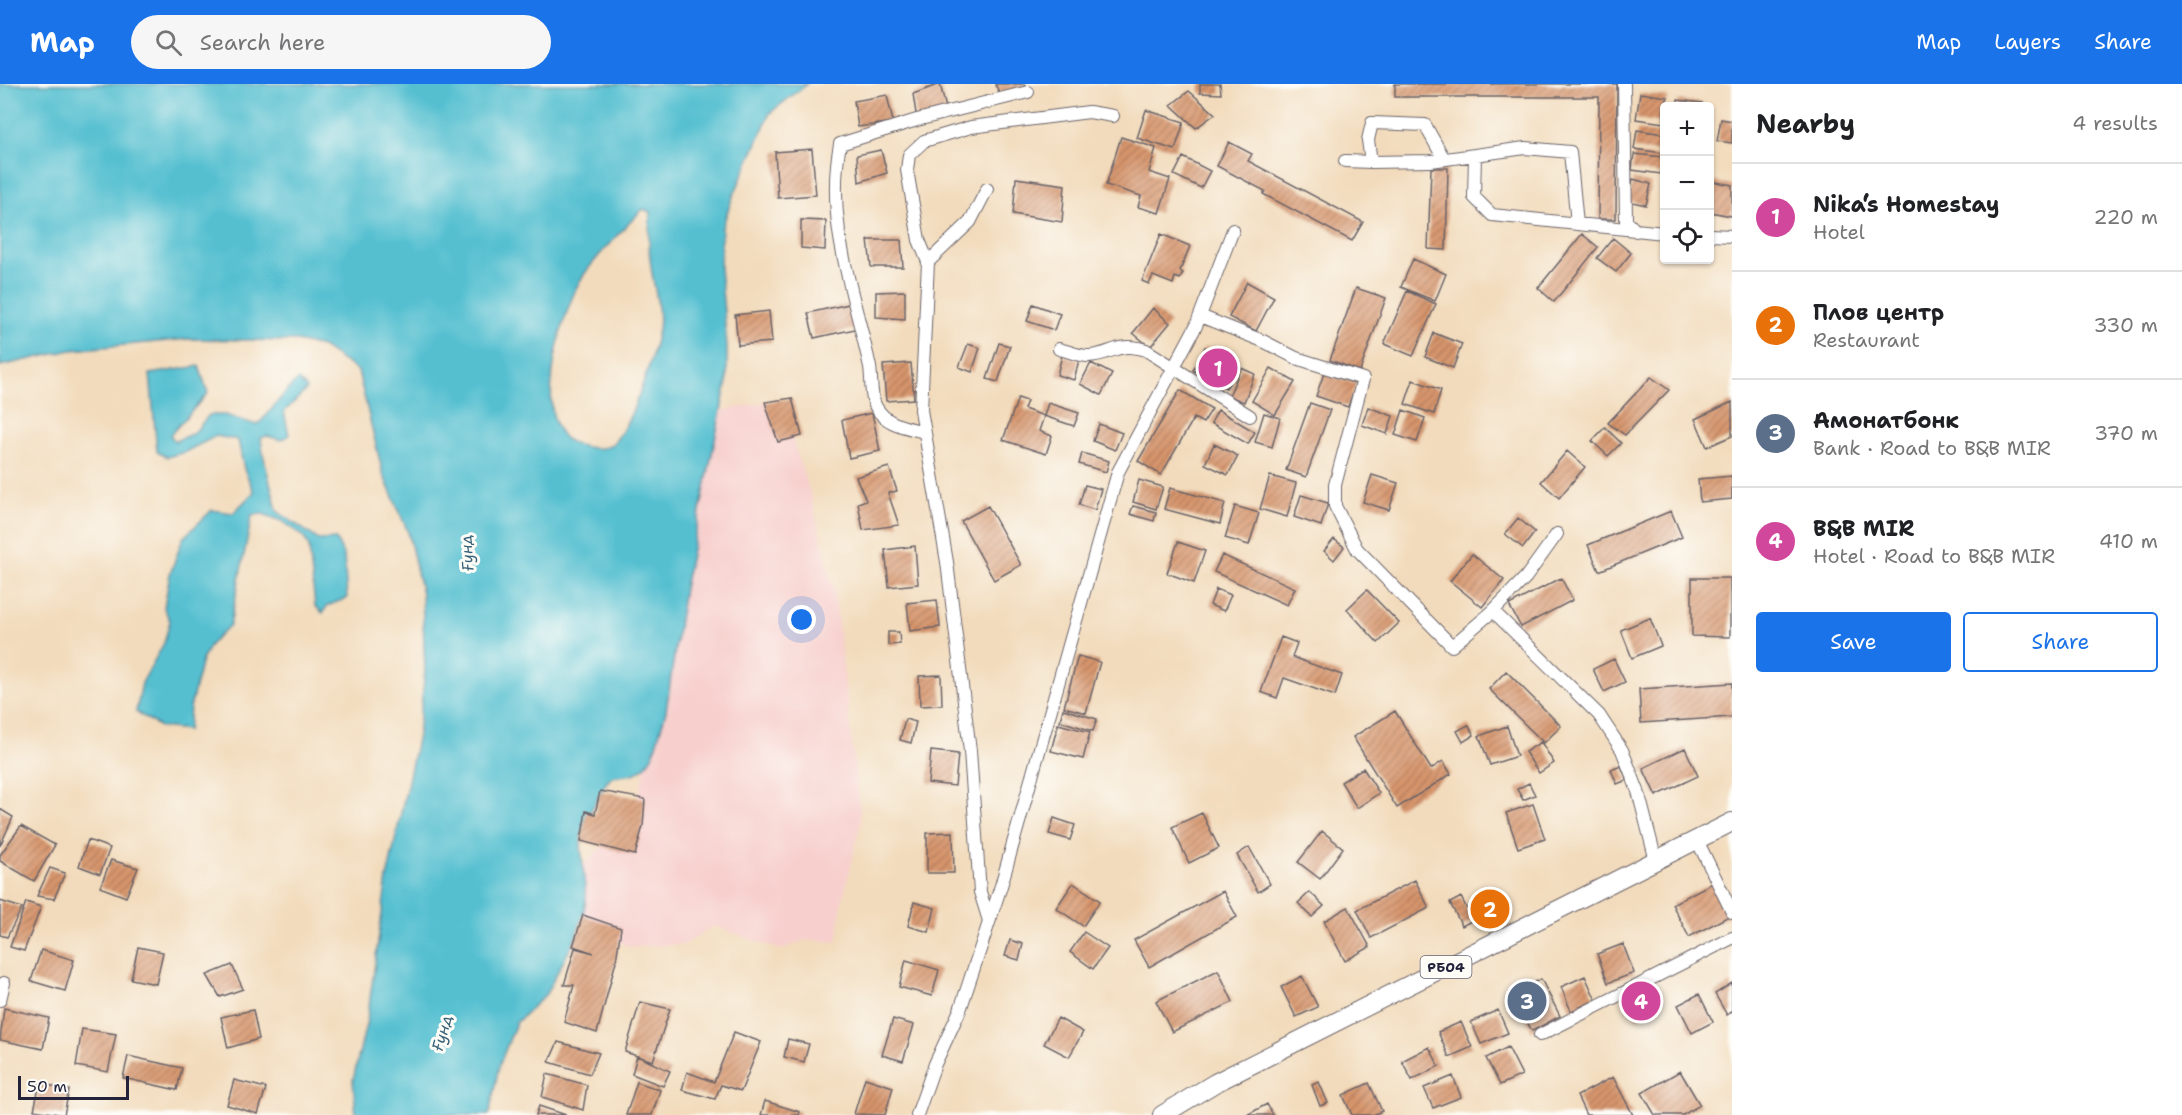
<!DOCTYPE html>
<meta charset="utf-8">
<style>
body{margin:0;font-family:"Shantell Sans",sans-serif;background:#f6f6f6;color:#202124}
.controls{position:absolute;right:18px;top:18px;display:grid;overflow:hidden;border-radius:6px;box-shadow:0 2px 4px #0004}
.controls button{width:54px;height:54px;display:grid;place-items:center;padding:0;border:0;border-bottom:2px solid #e0e0e0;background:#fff;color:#202124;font:30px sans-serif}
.scale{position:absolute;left:18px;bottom:15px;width:111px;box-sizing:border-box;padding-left:6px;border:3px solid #22223b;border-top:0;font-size:16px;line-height:21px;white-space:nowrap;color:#22223b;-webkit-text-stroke:4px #fdfcf7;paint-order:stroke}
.you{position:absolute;left:802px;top:536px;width:21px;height:21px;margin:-15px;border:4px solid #fff;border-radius:50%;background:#1a73e8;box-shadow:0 0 0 9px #1a73e833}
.badge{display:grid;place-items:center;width:39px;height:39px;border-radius:50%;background:#1a73e8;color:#fff;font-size:20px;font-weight:700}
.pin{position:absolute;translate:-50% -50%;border:3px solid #fff;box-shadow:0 2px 6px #0006}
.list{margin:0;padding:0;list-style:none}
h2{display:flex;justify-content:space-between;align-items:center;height:78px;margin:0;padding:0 24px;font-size:26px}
h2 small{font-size:20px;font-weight:400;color:#757577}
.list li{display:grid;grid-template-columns:39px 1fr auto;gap:18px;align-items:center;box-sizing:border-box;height:108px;padding:0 24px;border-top:2px solid #e0e0e0}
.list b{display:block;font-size:22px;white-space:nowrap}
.list p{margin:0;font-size:20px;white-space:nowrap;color:#757577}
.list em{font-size:20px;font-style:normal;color:#757577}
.actions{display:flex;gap:12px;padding:18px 24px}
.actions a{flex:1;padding:14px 0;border:2px solid #1a73e8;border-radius:6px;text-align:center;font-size:21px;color:#1a73e8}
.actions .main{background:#1a73e8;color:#fff}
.icon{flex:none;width:33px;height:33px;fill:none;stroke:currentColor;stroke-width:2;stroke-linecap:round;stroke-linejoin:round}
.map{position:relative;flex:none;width:1732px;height:1031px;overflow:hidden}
header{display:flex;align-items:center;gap:36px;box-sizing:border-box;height:84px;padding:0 30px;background:#1a73e8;color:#fff}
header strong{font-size:28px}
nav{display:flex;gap:33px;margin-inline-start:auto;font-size:21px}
.search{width:420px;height:54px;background:#f6f6f6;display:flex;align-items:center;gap:15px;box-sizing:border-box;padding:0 21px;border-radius:33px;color:#757577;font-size:22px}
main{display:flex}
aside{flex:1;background:#fff}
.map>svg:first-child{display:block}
.built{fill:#f7d0cd}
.water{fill:#54bfd0;stroke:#3b7086;stroke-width:1.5;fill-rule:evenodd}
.building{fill:url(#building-hatch)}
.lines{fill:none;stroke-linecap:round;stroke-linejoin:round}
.street-casing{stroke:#6b6368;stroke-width:14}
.primary-casing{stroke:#6b6368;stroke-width:20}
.street{stroke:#fff;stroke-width:12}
.primary{stroke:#fff;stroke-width:18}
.labels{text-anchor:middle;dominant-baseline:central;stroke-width:6;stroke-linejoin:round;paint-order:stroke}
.shield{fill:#fdfcf7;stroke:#646373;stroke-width:1.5}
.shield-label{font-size:14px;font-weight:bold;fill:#22223b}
.water-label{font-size:16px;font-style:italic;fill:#366177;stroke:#fdfcf7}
</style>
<header>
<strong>Map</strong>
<div class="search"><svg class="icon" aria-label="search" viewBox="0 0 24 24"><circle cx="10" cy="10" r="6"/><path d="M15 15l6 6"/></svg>Search here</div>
<nav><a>Map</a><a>Layers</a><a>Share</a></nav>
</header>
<main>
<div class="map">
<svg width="1732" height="1031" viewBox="0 0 1732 1031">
<defs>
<pattern id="building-hatch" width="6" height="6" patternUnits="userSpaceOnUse" patternTransform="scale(1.5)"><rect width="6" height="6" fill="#d7956c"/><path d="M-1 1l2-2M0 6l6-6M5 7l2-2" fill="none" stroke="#ae795a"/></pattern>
</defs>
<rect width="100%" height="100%" fill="#fdfcf7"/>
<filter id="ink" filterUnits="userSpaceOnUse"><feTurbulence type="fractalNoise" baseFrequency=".0167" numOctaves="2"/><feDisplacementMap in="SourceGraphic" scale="12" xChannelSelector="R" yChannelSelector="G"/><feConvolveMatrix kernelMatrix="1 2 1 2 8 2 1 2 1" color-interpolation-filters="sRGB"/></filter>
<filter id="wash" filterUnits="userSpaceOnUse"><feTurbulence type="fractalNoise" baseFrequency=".008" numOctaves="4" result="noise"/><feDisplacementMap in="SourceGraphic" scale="24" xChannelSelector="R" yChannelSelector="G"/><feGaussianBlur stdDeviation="1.35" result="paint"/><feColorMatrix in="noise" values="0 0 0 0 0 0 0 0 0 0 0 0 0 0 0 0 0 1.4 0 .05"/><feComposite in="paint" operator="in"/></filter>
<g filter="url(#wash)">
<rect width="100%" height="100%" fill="#f2dbbc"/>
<path class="built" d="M779,315L809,405L834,505L861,737L842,819L837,858L805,856L781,866L714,842L685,860L631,863L581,844L586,815L583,782L635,729L645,683L653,671L666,627L684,504L721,327Z"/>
<path class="water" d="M0,0H807L770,29L732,115L722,144L720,184L727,262V298L684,504L666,627L653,671L645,683L634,690L612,693L606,699L587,734L582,748L581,762L586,815L581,844L546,910L516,939L499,982L489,1031H356L353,996L367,936L387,794L418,651L425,587L422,510L408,448L383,390L358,287L322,263L297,257L189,255L71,266L0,282ZM643,125L650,128C649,147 648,164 651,183C654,204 661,225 658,246C653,273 632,342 612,360C605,366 594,364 586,363C577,361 568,359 562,351C537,319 562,230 580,197C591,177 625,143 643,125Z
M199,282L208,309L170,351L175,357L194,349L209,331H225L257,341C273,327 281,310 298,296L307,305L284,328L289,351L281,356L267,352L261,354C263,379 272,402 277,427L319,456L336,455L344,472L347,514L327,522L323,529L315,522L309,463L303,452L282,437L263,430L252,431L230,541L210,561L202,576L190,624L188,646L160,643L136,628L142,599L164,559L170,537L164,524L170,490L183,454L212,426L233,429L254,408L244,385L238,356L216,352L185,368L167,373L157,368L150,290Z"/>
<g id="blocks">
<path class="building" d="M940,0L947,28L917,36L913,10Z
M995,0H1024L1025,2L1001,12Z
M1200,0H1220L1221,10L1200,9Z
M1395,0H1617L1616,135H1598L1599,13H1395Z
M1189,7L1215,30L1196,44L1171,21Z
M1640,9L1668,13L1664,22V39L1636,35Z
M887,11L893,38L858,43L854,17Z
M1678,16L1702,19L1701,22H1677Z
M1146,26L1184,38L1175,66L1137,54Z
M1721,35L1732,37V59L1717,57Z
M1637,46L1664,50L1663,69L1634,65Z
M1121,53L1156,64L1149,88L1170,95L1159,129L1138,123L1141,112L1106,101Z
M1229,58L1252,70L1248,77L1363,138L1352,157L1263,110L1265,107L1217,82Z
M812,65L816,111L778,114L775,68Z
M881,66L887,89L859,98L857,71Z
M1634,70L1663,73L1661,90L1632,86Z
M1183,73L1210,87L1201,104L1174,91Z
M1431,84H1448L1446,166L1428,165Z
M1016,94L1065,101L1062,138L1013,130Z
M1633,95L1651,100L1646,121L1628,117Z
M1710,97L1732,101V132L1710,128Z
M801,136L826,137L825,166L801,164Z
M1161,150L1190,162L1180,187L1183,189L1180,195L1175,193L1173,200L1153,192L1149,200L1142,197Z
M1582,150L1598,163L1554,218L1538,204Z
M1613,154L1631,169L1616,188L1597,174Z
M868,156H901L903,183H871Z
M1413,175L1446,190L1435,217L1401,203Z
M1247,198L1274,213L1256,247L1229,233Z
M1356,204L1386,214L1360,287L1330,276Z
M905,207V235L876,233V208Z
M1407,207L1436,220L1413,272L1384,260Z
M849,220L855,245L814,254L808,229Z
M1033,220L1060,230L1054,246L1027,237Z
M1153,224L1170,239L1150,263L1133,249Z
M769,227L772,258L738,261L735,231Z
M1434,249L1462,260L1453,284L1425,273Z
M999,259L1010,262L998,298L987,295Z
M968,260L980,264L972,288L959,283Z
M1205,263L1239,282L1226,304L1193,286Z
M1062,271L1079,276L1074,296L1057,291Z
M911,279L914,315L886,317L883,281Z
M1091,279L1112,290L1101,311L1080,300Z
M1241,284L1255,290L1244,318L1229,312Z
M1271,284L1295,298L1275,331L1252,317Z
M1324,289L1356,300L1348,323L1316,312Z
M1651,293L1669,306L1625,351L1608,339Z
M1413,296L1441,306L1434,330L1405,320Z
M1180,306L1212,325L1203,339L1194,334L1161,391L1138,377Z
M792,314L802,352L778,358L765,318Z
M1018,314L1027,317L1024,325L1044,332L1048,319L1079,329L1074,342L1044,332L1039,347L1052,352L1046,370L1003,356Z
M1732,318V352L1707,363L1695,335Z
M1310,319L1330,326L1306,393L1286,386Z
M1368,323L1393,332L1387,350L1362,341Z
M1218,326L1255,348L1248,360L1211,339Z
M1403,326L1425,334L1417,358L1395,351Z
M872,329L880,367L849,374L842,336Z
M1264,329L1280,334L1272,363L1255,358Z
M1099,340L1122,349L1115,366L1093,357Z
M1605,343L1621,359L1608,372L1592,357Z
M1214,360L1238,372L1228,391L1205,380Z
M1567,367L1585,383L1559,414L1541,398Z
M1082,369L1109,377L1106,388L1079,380Z
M889,383L897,407L888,409L899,441L863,446L858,419L866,416L856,393Z
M1372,391L1398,399L1389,426L1363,418Z
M1270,392L1296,399L1287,433L1260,425Z
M1732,392V415L1700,418L1698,395Z
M1139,396L1163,403L1156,425L1133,418Z
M1085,401L1101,405L1095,426L1079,421Z
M1170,404L1225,419L1220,440L1164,425Z
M1301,411L1328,419L1321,442L1294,433Z
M988,422L1021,481L994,496L961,437Z
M1133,422L1156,428L1154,437L1130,430Z
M1235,422L1259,429L1249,461L1225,454Z
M1671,427L1682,453L1599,487L1588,461Z
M1518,434L1535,448L1523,464L1505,450Z
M1334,455L1344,463L1334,476L1324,467Z
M1178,458L1205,467L1194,499L1167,489Z
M915,462L918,500L889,503L885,466Z
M1472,470L1504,496L1482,523L1450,497Z
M1222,471L1295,504L1287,521L1214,488Z
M1561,494L1573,516L1521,543L1509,521Z
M1692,494H1730V553L1692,552Z
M1216,505L1231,511L1224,527L1210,521Z
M1367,506L1399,539L1378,559L1347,525Z
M937,516L940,543L910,547L907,519Z
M1650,534L1661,562L1632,574L1621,546Z
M888,548H899L900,560L888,561Z
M1281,553L1297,559L1292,573L1342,591L1335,612L1284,594L1277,614L1261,608Z
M1078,572L1100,578L1086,629L1064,623Z
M1614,575L1625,598L1604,608L1593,585Z
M1506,587L1561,642L1544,659L1489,605Z
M941,591L942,621L920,622L919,592Z
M1732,599V633L1641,639L1639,605Z
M1063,625L1097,635L1093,647L1060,637Z
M1395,627L1431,685L1443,677L1451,690L1397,724L1353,653Z
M905,635L916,638L911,659L900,656Z
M1058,640L1090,648L1083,675L1051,667Z
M1468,641L1474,651L1463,658L1457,647Z
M1507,642L1517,672L1490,681L1479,652Z
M1541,658L1554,679L1539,689L1525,668Z
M1685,664L1698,692L1656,712L1643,684Z
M931,667L958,670L955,702L928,699Z
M1621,682L1627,696L1617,700L1611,686Z
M1363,684L1379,709L1357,724L1341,698Z
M1529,699L1535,711L1523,716L1517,705Z
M600,707L645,715L643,742L635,771L581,757L586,727L595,730Z
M1533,720L1545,755L1518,764L1506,729Z
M0,725L13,733L0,762Z
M1202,729L1219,764L1189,779L1172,743Z
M1054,734L1075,741L1070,756L1049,750Z
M21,742L55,761L34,797L0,777V771Z
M1322,747L1343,764L1320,795L1298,778Z
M953,748L954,789H927V749Z
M88,756L110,764L100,790L79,782Z
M1249,763L1270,800L1258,808L1237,771Z
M111,776L138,784L126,813L100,803Z
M50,784L65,789L54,815L37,812Z
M1415,796L1429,824L1371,854L1357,826Z
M1714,798L1731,831L1689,853L1672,820Z
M1073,799L1100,817L1083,842L1056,824Z
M1223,807L1237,833L1149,883L1134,856Z
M1310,808L1324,822L1312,833L1298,819Z
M1461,813L1467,825L1489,813L1495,824L1462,842L1450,819Z
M0,817L22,824L7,853L0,851Z
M26,818L41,823L24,867L10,863Z
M914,818L935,824L929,848L908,842Z
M1348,823L1370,863L1345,877L1324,837Z
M583,831L621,844L616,877L597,949L564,938L574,901H564L575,864L594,869L573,862Z
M1084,848L1108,864L1093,885L1070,868Z
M1010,856L1023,860L1019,876L1005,872Z
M1623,860L1634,889L1608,899L1597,870Z
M138,863L163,868L156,900L131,895Z
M41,866L74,876L65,907L31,897Z
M906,876L939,886L932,912L899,903Z
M232,881L243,905L220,913L207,891Z
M1218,886L1233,918L1172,948L1156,917Z
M1302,892L1318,923L1296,933L1281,903Z
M1585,892L1596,916L1571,927L1561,903Z
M1541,895L1560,932L1532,947L1512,910Z
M1649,898L1661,923L1637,935L1625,910Z
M1732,899V928L1727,931L1715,910Z
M1699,910L1713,938L1692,949L1678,921Z
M640,918L670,925L653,977L637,972L670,987L663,1002L632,990L637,972L625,968Z
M4,924L49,934L43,965L0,956Z
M253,926L259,955L228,964L221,933Z
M1498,926L1508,949L1481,960L1471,938Z
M1058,934L1083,948L1069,973L1044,960Z
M893,935L914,941L903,977L882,971Z
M1461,938L1472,963L1449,973L1438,948Z
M82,945L116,950L108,988L76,982Z
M734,948L761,958L741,1007L721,1001L715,1015L682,1006L687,988L714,998Z
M788,955L809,960L804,978L784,973Z
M558,958L599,969L590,990L549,978Z
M1429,963L1439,982L1412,996L1402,977Z
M1508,963L1522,991L1500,1001L1486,974Z
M128,972L182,984L177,1006L123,994Z
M1680,987L1700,1021L1683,1031H1655L1642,1009Z
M547,990L587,1001L583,1026L542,1013Z
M1453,992L1461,1013L1433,1024L1424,1004Z
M1613,993L1633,1031H1586L1577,1012Z
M865,994L893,1003L885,1031L854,1030Z
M234,996L266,1004L258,1030L227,1021Z
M637,998L660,1006L652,1031H626Z
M1319,998L1328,1019L1320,1022L1312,1001Z
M40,999L69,1006L64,1031L34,1026Z
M1369,999L1382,1027L1373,1031H1352L1343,1011Z
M765,1017L800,1028L799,1031H761Z
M1267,1020L1273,1031H1247Z
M539,1022L566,1031H536Z"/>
</g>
</g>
<g filter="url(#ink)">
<use href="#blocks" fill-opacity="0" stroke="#6b6368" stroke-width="1.5"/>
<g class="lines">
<defs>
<path id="street" d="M1624,0L1626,137L1636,147
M1444,75L1425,41L1372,39L1368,56L1371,78L1431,77L1475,71
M1345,77L1371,78
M1577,140L1570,68L1525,64L1475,71L1474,113L1492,131L1664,149
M1710,151L1732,152
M928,178L970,138L987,105
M1200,232L1263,257L1296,274L1363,295L1335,401V422L1357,465L1452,562L1493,527
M1059,265C1068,267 1079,272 1088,272C1113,271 1116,257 1146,266L1250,332
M924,348C906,343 886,341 876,323C870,313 872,295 870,283C854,208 825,138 840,60L917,36L1028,8
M1557,450L1526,493L1493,527L1599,631L1622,666L1638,707L1656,777
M1697,756L1732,828
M989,837L980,808L970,667L947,478L921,326L928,178L919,156L907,86L909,71L924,57L971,43L1010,38L1089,28L1113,32
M0,916L4,899
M1540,951L1732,854
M917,1031L935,980L960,926L1001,802L1118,388L1196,242L1233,146"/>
<path id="primary" d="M1162,1031L1215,999L1732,738"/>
</defs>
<use href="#street" class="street-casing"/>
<use href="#primary" class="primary-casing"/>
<use href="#street" class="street"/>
<use href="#primary" class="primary"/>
</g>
</g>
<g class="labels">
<rect class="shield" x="1420.5" y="872" width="51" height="22" rx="4.5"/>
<g class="shield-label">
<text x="1446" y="883">РБ04</text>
</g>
<g class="water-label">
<text transform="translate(467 469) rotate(-94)">Ғунд</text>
<text transform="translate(442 949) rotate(-74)">Ғунд</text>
</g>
</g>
</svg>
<div class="controls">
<button>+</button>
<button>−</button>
<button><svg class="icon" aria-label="locate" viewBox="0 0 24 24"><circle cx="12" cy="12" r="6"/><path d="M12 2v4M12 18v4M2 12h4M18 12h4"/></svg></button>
</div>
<div class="scale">50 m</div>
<div class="you"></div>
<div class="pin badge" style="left:1218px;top:284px;background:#d1479c">1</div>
<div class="pin badge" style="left:1490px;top:825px;background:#e8710a">2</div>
<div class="pin badge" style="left:1527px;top:917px;background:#5c6f8a">3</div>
<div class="pin badge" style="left:1641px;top:917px;background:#d1479c">4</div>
</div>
<aside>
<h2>Nearby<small>4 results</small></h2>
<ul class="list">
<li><span class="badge" style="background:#d1479c">1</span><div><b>Nika‘s Homestay</b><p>Hotel</p></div><em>220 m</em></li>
<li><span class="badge" style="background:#e8710a">2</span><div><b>Плов центр</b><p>Restaurant</p></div><em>330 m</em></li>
<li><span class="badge" style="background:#5c6f8a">3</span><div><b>Амонатбонк</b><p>Bank · Road to B&amp;B MIR</p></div><em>370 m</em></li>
<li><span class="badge" style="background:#d1479c">4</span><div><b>B&amp;B MIR</b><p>Hotel · Road to B&amp;B MIR</p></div><em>410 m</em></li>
</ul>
<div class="actions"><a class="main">Save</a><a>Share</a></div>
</aside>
</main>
